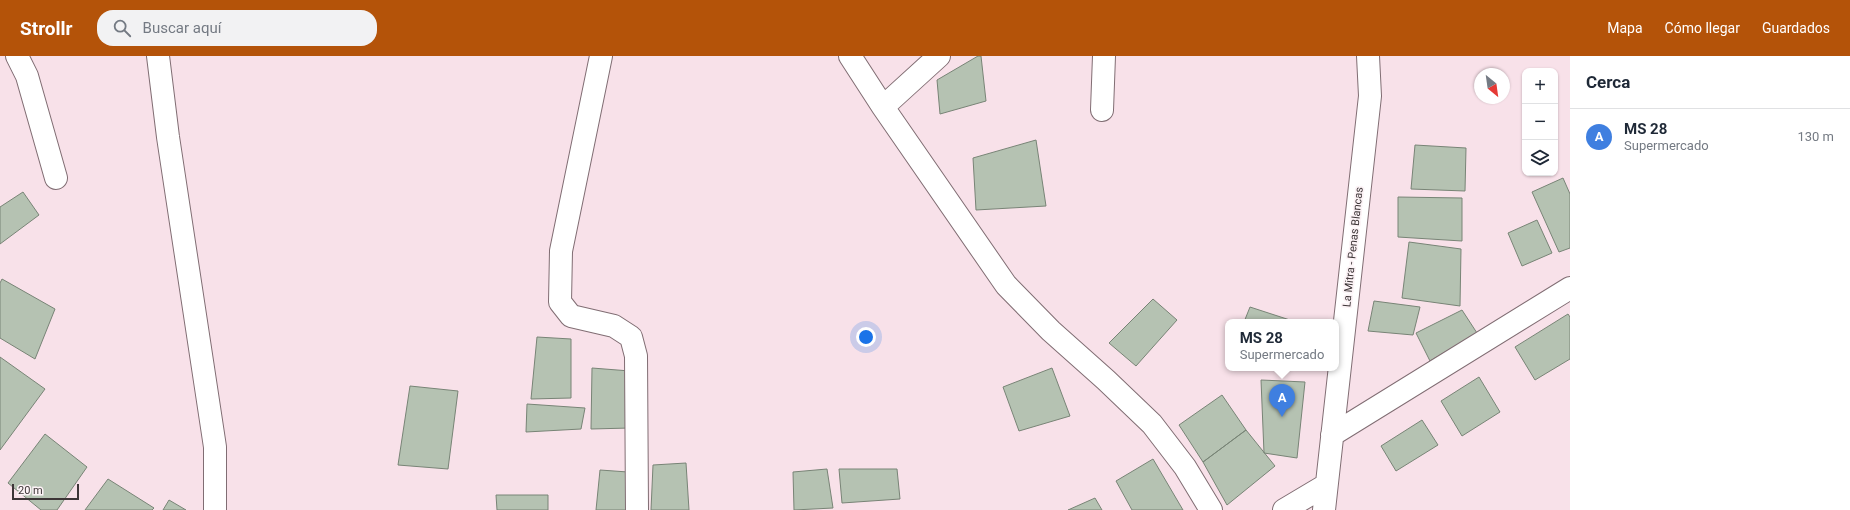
<!DOCTYPE html>
<html lang="es">
<meta charset="utf-8">
<style>
body{margin:0;font-family:Roboto,sans-serif;background:#f2f2f3;color:#1f2937}
.controls{position:absolute;right:12px;top:12px;display:grid;overflow:hidden;border-radius:8px;box-shadow:0 1px 3px #0004}
.controls button{width:36px;height:36px;display:grid;place-items:center;padding:0;border:0;border-bottom:1px solid #e0e1e3;background:#fff;color:#1f2937;font:20px sans-serif}
.compass{position:absolute;left:1474px;top:12px;width:36px;height:36px;border-radius:50%;background:#fff;box-shadow:0 1px 3px #0004;rotate:151deg}
.scale{position:absolute;left:12px;bottom:10px;width:67px;box-sizing:border-box;padding-left:4px;border:2px solid #3d3537;border-top:0;font-size:11px;line-height:14px;white-space:nowrap;color:#3d3537;-webkit-text-stroke:3px #fcf3f6;paint-order:stroke}
.you{position:absolute;left:866px;top:281px;width:14px;height:14px;margin:-10px;border:3px solid #fff;border-radius:50%;background:#1a73e8;box-shadow:0 0 0 6px #1a73e833}
.badge{display:grid;place-items:center;width:26px;height:26px;border-radius:50%;background:#b45309;color:#fff;font-size:13px;font-weight:700}
.pin{position:absolute;translate:-50% -33px;filter:drop-shadow(0 1px 2px #0008)}
.pin::after{content:'';position:absolute;top:21px;width:14px;height:12px;background:inherit;clip-path:polygon(0 0,100% 0,50% 100%)}
.popup{position:absolute;left:1225px;top:263px;width:114px;height:52px;box-sizing:border-box;display:grid;place-content:center;border-radius:8px;background:#fff;filter:drop-shadow(0 1px 3px #0005);font-size:13px;white-space:nowrap;color:#747a83}
.popup b{font-size:15px;color:#1f2937}
.popup::after{content:'';position:absolute;left:50%;top:100%;margin-left:-8px;border:8px solid transparent;border-top-color:#fff}
.list{margin:0;padding:0;list-style:none}
h2{display:flex;justify-content:space-between;align-items:center;height:52px;margin:0;padding:0 16px;font-size:17px}
h2 small{font-size:13px;font-weight:400;color:#747a83}
.list li{display:grid;grid-template-columns:26px 1fr auto;gap:12px;align-items:center;box-sizing:border-box;height:56px;padding:0 16px;border-top:1px solid #e0e1e3}
.list b{display:block;font-size:15px;white-space:nowrap}
.list p{margin:0;font-size:13px;white-space:nowrap;color:#747a83}
.list em{font-size:13px;font-style:normal;color:#747a83}
.icon{flex:none;width:22px;height:22px;fill:none;stroke:currentColor;stroke-width:2;stroke-linecap:round;stroke-linejoin:round}
.map{position:relative;flex:none;width:1570px;height:454px;overflow:hidden}
header{display:flex;align-items:center;gap:24px;box-sizing:border-box;height:56px;padding:0 20px;background:#b45309;color:#fff}
header strong{font-size:19px}
nav{display:flex;gap:22px;margin-inline-start:auto;font-size:14px}
.search{width:280px;height:36px;background:#f2f2f3;display:flex;align-items:center;gap:10px;box-sizing:border-box;padding:0 14px;border-radius:16px;color:#747a83;font-size:15px}
main{display:flex}
aside{flex:1;background:#fff}
.map>svg:first-child{display:block}
.building{fill:#b5c2b2;stroke:#788476}
.lines{fill:none;stroke-linecap:round;stroke-linejoin:round}
.minor-casing{stroke:#806d73;stroke-width:24}
.minor{stroke:#fff;stroke-width:22}
.labels{text-anchor:middle;dominant-baseline:central;stroke-width:3.5;stroke-linejoin:round;paint-order:stroke}
.street-label{font-size:11px;fill:#3d3537;stroke:#fcf3f6}
</style>
<header>
<strong>Strollr</strong>
<div class="search"><svg class="icon" aria-label="search" viewBox="0 0 24 24"><circle cx="10" cy="10" r="6"/><path d="M15 15l6 6"/></svg>Buscar aquí</div>
<nav><a>Mapa</a><a>Cómo llegar</a><a>Guardados</a></nav>
</header>
<main>
<div class="map">
<svg width="1570" height="454" viewBox="0 0 1570 454">
<rect width="100%" height="100%" fill="#f8e1e9"/>
<path class="building" d="M978,0H981L986,45L940,58L937,24Z
M1036,84L1046,150L976,154L973,102Z
M1415,89L1466,92L1465,135L1411,133Z
M1563,122L1570,138V192L1559,196L1532,136Z
M23,136L39,159L0,188V151Z
M1398,141L1462,142V185L1398,181Z
M1537,164L1552,197L1522,210L1508,177Z
M1409,186L1461,193L1460,250L1402,242Z
M2,223L55,253L35,303L0,282V227Z
M1153,243L1177,264L1136,310L1109,287Z
M1374,245L1420,251L1413,279L1368,275Z
M1250,251L1296,266H1244Z
M1462,254L1477,277L1430,305L1416,277Z
M1568,258L1570,261V303L1535,324L1515,291Z
M537,281L571,283V342L531,343Z
M0,301L45,333L0,394Z
M592,312L630,315V372L591,373Z
M1052,312L1070,360L1019,375L1003,331Z
M1479,321L1500,356L1462,380L1441,345Z
M1261,324L1305,326L1297,402L1264,397Z
M410,330L458,335L448,413L398,409Z
M1222,339L1246,374L1203,406L1179,369Z
M527,348L585,352L581,373L526,376Z
M1422,364L1438,389L1396,415L1381,390Z
M1246,374L1275,410L1227,449L1203,406Z
M45,378L87,411L57,454H41L8,427Z
M1153,403L1183,454H1132L1116,425Z
M686,407L689,454H651L653,409Z
M827,413L833,452L794,454L793,416Z
M839,413H897L900,443L842,447Z
M600,414L628,416L627,454H596Z
M108,423L154,452L152,454H85Z
M496,439H548V454H497Z
M1095,442L1102,454H1068Z
M169,444L186,454H163Z"/>
<g class="lines">
<defs>
<path id="minor" d="M17,0L27,20L56,122
M158,0L168,81L215,391V454
M601,0L561,195L560,246L571,260L614,270L631,281L636,300L637,454
M850,0L883,51L1006,229L1051,275L1106,324L1152,368L1185,411L1211,454
M883,51L939,0
M1102,54L1104,0
M1332,379L1570,232
M1284,454L1326,429
M1324,454L1370,40L1368,0"/>
</defs>
<use href="#minor" class="minor-casing"/>
<use href="#minor" class="minor"/>
</g>
<g class="labels">
<g class="street-label">
<text transform="translate(1353 191) rotate(-84)">La Mitra - Penas Blancas</text>
</g>
</g>
</svg>
<div class="controls">
<button>+</button>
<button>−</button>
<button><svg class="icon" aria-label="layers" viewBox="0 0 24 24"><path d="M12 4l9 5-9 5-9-5zM3 14l9 5 9-5"/></svg></button>
</div>
<svg class="compass" viewBox="-18 -18 36 36"><path d="M0-13l5 13h-10z" fill="#e53935"/><path d="M0 13l5-13h-10z" fill="#747a83"/></svg>
<div class="scale">20 m</div>
<div class="you"></div>
<div class="pin badge" style="left:1282px;top:361px;background:#3f7fe0">A</div>
<div class="popup"><b>MS 28</b>Supermercado</div>
</div>
<aside>
<h2>Cerca<small></small></h2>
<ul class="list">
<li><span class="badge" style="background:#3f7fe0">A</span><div><b>MS 28</b><p>Supermercado</p></div><em>130 m</em></li>
</ul>
</aside>
</main>
